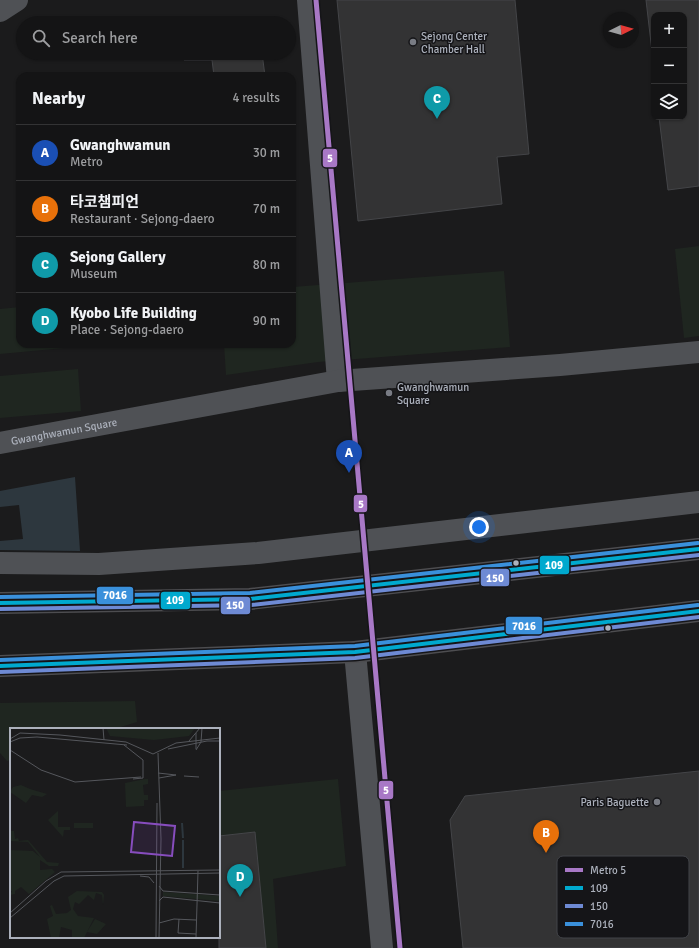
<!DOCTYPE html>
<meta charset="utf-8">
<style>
body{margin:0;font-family:Signika,"Noto Sans KR",sans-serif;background:#1d1d1e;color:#f1f3f6}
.controls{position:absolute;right:12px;top:12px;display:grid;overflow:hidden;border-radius:8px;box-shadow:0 1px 3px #0004}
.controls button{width:36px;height:36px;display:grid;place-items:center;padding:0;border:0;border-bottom:1px solid #333334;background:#141415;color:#f1f3f6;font:20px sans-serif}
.compass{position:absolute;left:603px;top:12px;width:36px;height:36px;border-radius:50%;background:#141415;box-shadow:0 1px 3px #0004;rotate:85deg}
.you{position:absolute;left:479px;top:527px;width:14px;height:14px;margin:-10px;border:3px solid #fff;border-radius:50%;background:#1a73e8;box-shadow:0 0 0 6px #1a73e833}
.badge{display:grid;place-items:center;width:26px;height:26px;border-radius:50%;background:#797c84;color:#fff;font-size:13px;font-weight:700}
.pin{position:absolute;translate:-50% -33px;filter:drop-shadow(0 1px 2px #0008)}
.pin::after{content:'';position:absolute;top:21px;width:14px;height:12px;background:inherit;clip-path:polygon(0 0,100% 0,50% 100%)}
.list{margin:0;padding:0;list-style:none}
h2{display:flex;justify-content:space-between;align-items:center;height:52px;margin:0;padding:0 16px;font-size:17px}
h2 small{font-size:13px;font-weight:400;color:#9d9ea0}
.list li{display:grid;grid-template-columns:26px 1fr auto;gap:12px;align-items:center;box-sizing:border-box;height:56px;padding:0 16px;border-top:1px solid #333334}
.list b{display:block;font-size:15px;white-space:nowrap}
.list p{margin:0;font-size:13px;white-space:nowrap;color:#9d9ea0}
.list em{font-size:13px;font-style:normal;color:#9d9ea0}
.icon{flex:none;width:22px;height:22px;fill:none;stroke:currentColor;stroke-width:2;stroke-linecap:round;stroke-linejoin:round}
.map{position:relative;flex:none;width:699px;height:948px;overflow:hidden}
.search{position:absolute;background:#141415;box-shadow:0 1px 3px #0004;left:16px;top:16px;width:280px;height:44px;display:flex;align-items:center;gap:10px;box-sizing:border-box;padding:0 14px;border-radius:22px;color:#9d9ea0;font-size:15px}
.panel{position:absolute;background:#141415;box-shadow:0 1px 3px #0004;left:16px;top:72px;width:280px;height:276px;border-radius:12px}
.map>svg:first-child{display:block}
.green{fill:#1f2620}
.water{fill:#2d373e}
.building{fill:#333334;stroke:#444548}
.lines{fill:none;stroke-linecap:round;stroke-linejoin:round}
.street{stroke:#4f5155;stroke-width:22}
.primary{stroke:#4d4d50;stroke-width:22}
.bus-1-casing{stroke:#151518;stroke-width:7}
.bus-2-casing{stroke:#151518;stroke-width:7}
.bus-3-casing{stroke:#151518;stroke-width:7}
.bus-1{stroke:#00a9ce;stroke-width:4}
.bus-2{stroke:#6e8ad4;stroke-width:4}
.bus-3{stroke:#3a90db;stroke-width:4}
.metro-1-casing{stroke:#151518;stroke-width:8}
.metro-1{stroke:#a878c6;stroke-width:5}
.poi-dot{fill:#797c84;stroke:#151518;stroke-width:1.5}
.bus-dot{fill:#acb1bc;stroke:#151518;stroke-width:1.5}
.labels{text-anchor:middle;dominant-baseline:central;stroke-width:3;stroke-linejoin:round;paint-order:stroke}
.poi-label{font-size:11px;fill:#acb1bc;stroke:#151518;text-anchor:start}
.street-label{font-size:11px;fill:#acb1bc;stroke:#151518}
.inset-river{fill:none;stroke:#2d373e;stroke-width:2}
.inset-road{fill:none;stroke:#55575c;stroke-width:1}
.view{fill:#874dbe;fill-opacity:0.15;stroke:#874dbe;stroke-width:2}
.inset-edge{fill:none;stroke:#acb1bc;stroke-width:2}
.key{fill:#151518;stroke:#424449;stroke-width:1}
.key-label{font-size:11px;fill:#acb1bc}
.line-badge{stroke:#151518;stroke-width:1.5}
.badge-label{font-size:11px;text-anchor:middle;font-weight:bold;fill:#fff}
</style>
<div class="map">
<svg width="699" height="948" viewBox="0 0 699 948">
<rect width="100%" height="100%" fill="#1b1b1c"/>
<path class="green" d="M699,246V336L684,338L675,249Z
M504,271L510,347L318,362L226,375L224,344H292V287Z
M20,307V344H75V347L0,354V309Z
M78,369L81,411L0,418V376Z
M135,701L137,722L114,729H11V760L7,761L0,753V703Z
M338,779L346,866L273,879L278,948H266L255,833L219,836V791Z"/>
<path class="water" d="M75,477L80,551L0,550V541L23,539L19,505L0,507V491Z"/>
<path class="building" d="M337,0H515L529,154L497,157L502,204L358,221Z
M646,0H699V186L668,190L659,117H684V15H654V69Z
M185,53H262L265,76H214L212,60H184Z
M699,771V948H463L450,820L465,796Z
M255,832L266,948H219V836Z"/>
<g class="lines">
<g class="street">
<path d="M308,0L338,381"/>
<path d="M0,11L17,0"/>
<path id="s1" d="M0,443L338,381L560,365L699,352"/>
<path d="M0,563L99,564L258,553L699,502"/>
<path d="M355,652L382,948"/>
</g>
<path class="primary" d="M0,603L250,599L699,549
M0,666L355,652L699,611"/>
<defs>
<path id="bus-1" d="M0,603L250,599L699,549
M0,666L355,652L699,611"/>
<path id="bus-2" d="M0,609L251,605L699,555
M0,672L355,658L699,617"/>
<path id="bus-3" d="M0,597L250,593L698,543
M0,660L355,646L698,605"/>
</defs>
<use href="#bus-1" class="bus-1-casing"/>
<use href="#bus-2" class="bus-2-casing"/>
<use href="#bus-3" class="bus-3-casing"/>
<use href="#bus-1" class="bus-1"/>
<use href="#bus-2" class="bus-2"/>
<use href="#bus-3" class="bus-3"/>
<defs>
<path id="metro-1" d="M316,0L400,948"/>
</defs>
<use href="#metro-1" class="metro-1-casing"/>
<use href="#metro-1" class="metro-1"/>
</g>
<g class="poi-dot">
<circle cx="413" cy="42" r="4"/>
<circle cx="389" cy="393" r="4"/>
<circle cx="657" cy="802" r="4"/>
</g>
<g class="bus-dot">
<circle cx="516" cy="563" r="3.5"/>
<circle cx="608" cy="628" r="3.5"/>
</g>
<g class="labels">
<g class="poi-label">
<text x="421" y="36">Sejong Center<tspan x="421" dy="13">Chamber Hall</tspan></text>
<text x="397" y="387">Gwanghwamun<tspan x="397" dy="13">Square</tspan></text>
<text x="649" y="802" text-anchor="end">Paris Baguette</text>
</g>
<g class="street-label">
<text stroke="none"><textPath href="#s1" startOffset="65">Gwanghwamun Square</textPath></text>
</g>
</g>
<g transform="translate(10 728)">
<rect width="210" height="210" fill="#1b1b1c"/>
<path d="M96,0H185L179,8L144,12L100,8ZM135,51H138V56L133,57L134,67H138V72H134V78L116,79L115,55ZM11,57L20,61L37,66L32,69L22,67L16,75L0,64L3,59ZM48,83V99H60V102H54L53,109L38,92ZM64,95H83V100H64ZM0,103H4L5,111L8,110L9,113L18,112L37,134L49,135L48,138H39L30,132V142L42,141L45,144L19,166L11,159L5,163V166L0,167L2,163H0V122L23,123L30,129L18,114L0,113ZM67,163L92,164L94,167L93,177L92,167L86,165L84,172L78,167L69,176L65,174L63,181L68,188L84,190L74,210H62V202L51,199L49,210H41L37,191L43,188L40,178L42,177L46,186L57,185L61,182L58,169ZM153,164L210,168V173L153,168ZM85,191L96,196L87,206L77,204Z" fill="#1f2620"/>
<path class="inset-river" d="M172,95L173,110M173,112V140"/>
<path class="inset-road" d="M93,0L94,12M0,11L10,5L50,7L116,14L143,26L166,15L210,10M179,13L190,0M0,14L10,10L27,9L117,17M114,17L133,32V50L123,51M158,21L197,13H210M186,21V5M0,22L31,42L65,54L131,49M186,22L191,14L192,0M148,25L151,111L149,210M148,45L166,47M174,48L189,49M149,50L166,47M130,148L139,149L144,155M149,158L153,163L210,167M149,173L153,169L210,175M0,185L36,153L51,144L210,142M0,190L44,153L54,148L210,145M169,191L168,205L186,206M149,195L164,191L186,192M146,210L147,75M186,210L188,143"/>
<path class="view" d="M124,94L165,98L162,128L121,124Z"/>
<rect width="210" height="210" class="inset-edge"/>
</g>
<rect x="557" y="856" width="132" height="82" rx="6" class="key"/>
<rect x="565" y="868" width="18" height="4" fill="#a878c6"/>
<rect x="565" y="886" width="18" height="4" fill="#00a9ce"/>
<rect x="565" y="904" width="18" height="4" fill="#6e8ad4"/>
<rect x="565" y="922" width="18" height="4" fill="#3a90db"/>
<g class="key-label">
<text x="590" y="874">Metro 5</text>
<text x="590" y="892">109</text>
<text x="590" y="910">150</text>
<text x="590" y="928">7016</text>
</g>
<g class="line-badge">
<rect x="322" y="148" width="16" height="20" rx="4" fill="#a878c6"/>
<rect x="353" y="494" width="15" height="19" rx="4" fill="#a878c6"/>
<rect x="539" y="555" width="31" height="20" rx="4" fill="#00a9ce"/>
<rect x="480" y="568" width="30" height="19" rx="4" fill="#6e8ad4"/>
<rect x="96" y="586" width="38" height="19" rx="4" fill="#3a90db"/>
<rect x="160" y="591" width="31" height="19" rx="4" fill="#00a9ce"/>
<rect x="220" y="596" width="31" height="19" rx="4" fill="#6e8ad4"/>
<rect x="505" y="616" width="38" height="19" rx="4" fill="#3a90db"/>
<rect x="378" y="780" width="16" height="20" rx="4" fill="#a878c6"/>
</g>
<g class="badge-label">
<text x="330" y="162">5</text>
<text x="361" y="508">5</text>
<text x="554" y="569">109</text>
<text x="495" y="582">150</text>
<text x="115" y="599">7016</text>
<text x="175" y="604">109</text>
<text x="235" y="609">150</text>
<text x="524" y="630">7016</text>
<text x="386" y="794">5</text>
</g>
</svg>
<div class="controls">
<button>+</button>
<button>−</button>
<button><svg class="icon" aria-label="layers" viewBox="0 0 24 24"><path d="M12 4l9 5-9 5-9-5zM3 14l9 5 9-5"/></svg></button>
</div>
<svg class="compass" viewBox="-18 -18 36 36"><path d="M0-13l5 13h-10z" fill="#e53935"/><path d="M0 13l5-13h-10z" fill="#9d9ea0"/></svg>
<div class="you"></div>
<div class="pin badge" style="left:349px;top:473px;background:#1a4fb4">A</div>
<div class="pin badge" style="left:546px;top:853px;background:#e8710a">B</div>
<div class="pin badge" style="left:437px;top:119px;background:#0f9aa8">C</div>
<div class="pin badge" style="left:240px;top:897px;background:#0f9aa8">D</div>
<div class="search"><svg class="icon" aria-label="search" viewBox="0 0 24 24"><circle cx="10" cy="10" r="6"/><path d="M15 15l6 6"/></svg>Search here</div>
<section class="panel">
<h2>Nearby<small>4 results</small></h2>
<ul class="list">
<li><span class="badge" style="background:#1a4fb4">A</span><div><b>Gwanghwamun</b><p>Metro</p></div><em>30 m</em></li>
<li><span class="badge" style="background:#e8710a">B</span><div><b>타코챔피언</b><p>Restaurant · Sejong-daero</p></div><em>70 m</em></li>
<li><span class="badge" style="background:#0f9aa8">C</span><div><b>Sejong Gallery</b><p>Museum</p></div><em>80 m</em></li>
<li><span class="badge" style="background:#0f9aa8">D</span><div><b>Kyobo Life Building</b><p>Place · Sejong-daero</p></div><em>90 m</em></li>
</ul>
</section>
</div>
